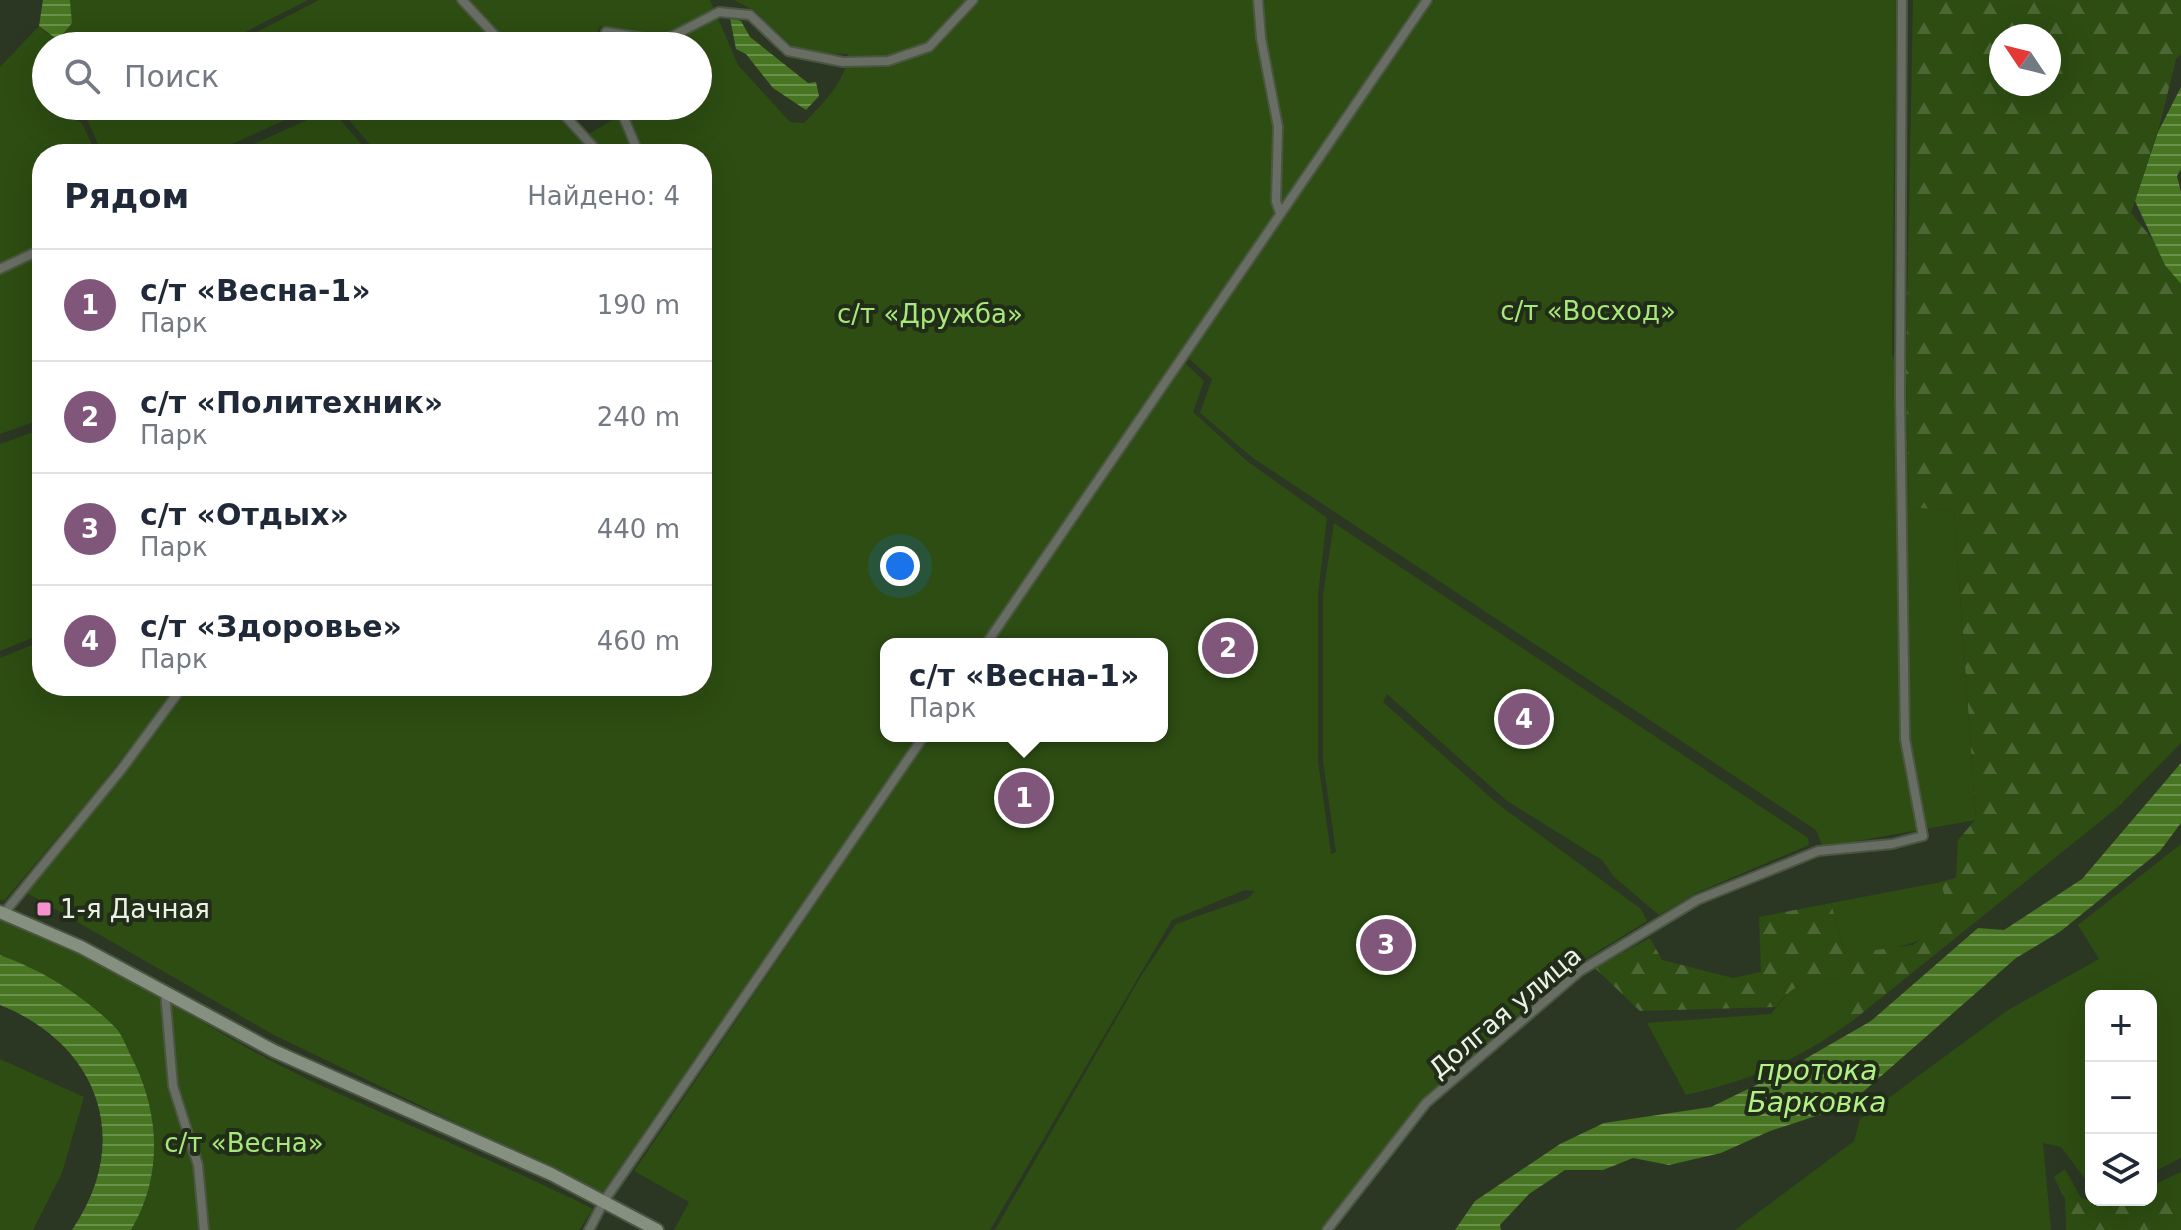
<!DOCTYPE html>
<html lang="ru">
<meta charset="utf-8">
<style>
body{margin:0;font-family:"DejaVu Sans",sans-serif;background:#f6f6f7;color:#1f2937}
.controls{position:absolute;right:24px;bottom:24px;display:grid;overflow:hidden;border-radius:16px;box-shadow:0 8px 32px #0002}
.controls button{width:72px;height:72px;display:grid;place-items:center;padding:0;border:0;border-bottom:2px solid #e0e1e3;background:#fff;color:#1f2937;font:40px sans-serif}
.compass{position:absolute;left:1989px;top:24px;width:72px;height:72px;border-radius:50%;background:#fff;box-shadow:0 8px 32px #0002;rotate:305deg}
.you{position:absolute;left:900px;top:566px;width:28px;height:28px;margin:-20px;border:6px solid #fff;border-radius:50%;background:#1a73e8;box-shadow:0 0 0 12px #1a73e833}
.badge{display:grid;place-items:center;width:52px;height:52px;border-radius:50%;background:#80577b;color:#fff;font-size:26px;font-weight:700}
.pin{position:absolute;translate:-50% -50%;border:4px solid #fff;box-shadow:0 2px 8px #0006}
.popup{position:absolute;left:880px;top:638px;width:288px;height:104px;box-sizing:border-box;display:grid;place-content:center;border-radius:16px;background:#fff;filter:drop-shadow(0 2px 6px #0005);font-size:26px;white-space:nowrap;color:#747a83}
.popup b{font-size:30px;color:#1f2937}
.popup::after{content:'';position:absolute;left:50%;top:100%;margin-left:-16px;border:16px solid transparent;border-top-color:#fff}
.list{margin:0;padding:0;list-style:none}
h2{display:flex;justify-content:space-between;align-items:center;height:104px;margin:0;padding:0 32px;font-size:34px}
h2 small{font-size:26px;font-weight:400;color:#747a83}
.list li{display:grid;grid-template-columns:52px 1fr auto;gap:24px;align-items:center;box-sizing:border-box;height:112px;padding:0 32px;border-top:2px solid #e0e1e3}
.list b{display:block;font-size:30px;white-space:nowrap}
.list p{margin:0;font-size:26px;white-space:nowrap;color:#747a83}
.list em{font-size:26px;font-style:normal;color:#747a83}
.icon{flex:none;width:44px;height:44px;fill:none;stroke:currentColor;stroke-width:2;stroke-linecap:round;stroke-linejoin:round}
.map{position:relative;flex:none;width:2181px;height:1230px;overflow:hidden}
.search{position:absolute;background:#fff;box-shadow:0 8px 32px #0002;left:32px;top:32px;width:680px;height:88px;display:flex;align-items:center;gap:20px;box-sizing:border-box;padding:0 28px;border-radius:44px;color:#747a83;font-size:30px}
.panel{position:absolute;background:#fff;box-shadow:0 8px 32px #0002;left:32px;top:144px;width:680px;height:552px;border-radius:32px}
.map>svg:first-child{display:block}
.green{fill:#2d4d12}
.forest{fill:url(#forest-firs);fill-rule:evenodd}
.water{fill:url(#water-rules)}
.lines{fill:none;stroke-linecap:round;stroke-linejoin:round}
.minor-casing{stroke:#4a5542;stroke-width:12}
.secondary-casing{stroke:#4a5542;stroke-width:16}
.minor{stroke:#686e64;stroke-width:8}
.secondary{stroke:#869080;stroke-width:12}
.poi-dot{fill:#f790cf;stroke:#212d19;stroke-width:3}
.labels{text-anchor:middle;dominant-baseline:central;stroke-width:8;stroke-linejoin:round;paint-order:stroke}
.park-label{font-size:26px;fill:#a8e87b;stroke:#212d19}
.poi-label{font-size:26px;fill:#eaf2e5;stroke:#212d19;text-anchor:start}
.street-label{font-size:26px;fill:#eaf2e5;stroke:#212d19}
.water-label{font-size:28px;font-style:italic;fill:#b2f285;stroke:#212d19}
</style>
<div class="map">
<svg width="2181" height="1230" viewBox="0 0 2181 1230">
<defs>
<pattern id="forest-firs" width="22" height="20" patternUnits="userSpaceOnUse" patternTransform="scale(2)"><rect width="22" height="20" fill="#2d4d12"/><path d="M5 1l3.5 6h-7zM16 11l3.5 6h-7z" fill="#4c6734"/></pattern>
<pattern id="water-rules" width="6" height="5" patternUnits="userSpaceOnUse" patternTransform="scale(2)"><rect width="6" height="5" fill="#487521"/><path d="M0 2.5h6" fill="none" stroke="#6b904c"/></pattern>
</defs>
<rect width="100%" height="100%" fill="#2b3723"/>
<path class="green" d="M70,0H308L218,46H64L59,41L60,46H46V106H63L68,117L82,123L96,154H42V243L0,264V67L39,26L48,34L72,23Z
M319,0H710L738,65L790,122L804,123C822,104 846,82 848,54L810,53L793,47L755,11L734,0H1422L980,644H886V736H917L602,1193L274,1035L27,893L191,686H702V154H378L337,106H552L580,139L628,111L625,106H698V46H611L626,31L600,26L592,46H230Z
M1434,0H1896L1892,355L1906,370L1909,507L1954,511L1976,820L1823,847L1816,830L1253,458L1200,413L1212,379L1187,357Z
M114,106H316L210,154H103L87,120Z
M331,109L370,154H232Z
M42,254V419L0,434V274Z
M1184,362L1204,381L1193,412L1247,461L1327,518L1318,594V761L1331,854L1336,852L1323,761V595L1334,523L1808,838L1809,845L1696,893L1659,915L1614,877L1602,860L1507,801L1387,694L1383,702L1499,805L1641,909L1647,921L1576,965L1422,1100L1320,1230H995L1141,976L1176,924L1249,898L1254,891L1245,890L1172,920L990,1230H674L689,1202L634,1171L930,736H1162V644H992Z
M42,429V634L0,651V444Z
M42,641V686H178L98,789L5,900H0V658Z
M2181,844V1158L2151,1173V996H2091V1187L2061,1147L2043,1143L2051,1230H1735L1854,1141L1860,1119L2008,1010L2099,959L2078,925Z
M1941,882C1943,890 1948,900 1947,907C1944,949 1875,950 1845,954L1831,903Z
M0,920C107,956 200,1027 301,1076C398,1122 497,1161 593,1209L579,1230H131C163,1177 160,1114 133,1060C127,1049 123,1035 115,1027C83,995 42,970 0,955Z
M1840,978L1851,1022C1795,1061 1753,1080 1686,1095L1647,1023L1771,1014C1793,985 1803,979 1840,978Z
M0,1059L84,1097L62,1173L33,1230H0Z"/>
<path class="forest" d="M1913,0H2181V54L2176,59L2160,124L2131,213L2181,274V743L2118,807L1851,1022L1839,978C1810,979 1794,983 1776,1007L1640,1011L1595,968L1650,938L1662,960L1733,978L1761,972L1759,917L1831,903L1845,954L1913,945L1941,925L1938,910L1947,906L1941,882L1956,878L1958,840L1976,819L1954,511L1909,507L1906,370ZM2001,36H2049V84H2001Z
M2065,1169L2081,1198L2110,1207L2123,1200H2151V1186L2181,1172V1230H2066L2065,1199L2054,1177Z"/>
<path class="water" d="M43,0H70L72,23L58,40L39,26Z
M730,18L741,21L750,37L808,83L816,82L819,96L806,110L773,88L746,54L736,49Z
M2181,87V169L2177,176L2181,192V284L2165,265L2135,201L2158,132Z
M2181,763V823L2160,851L2061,931L2016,958L1864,1091L1828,1112L1770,1131L1721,1153L1669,1165L1633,1158L1603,1170H1565L1529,1194L1500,1225L1501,1230H1455L1475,1201L1560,1144L1604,1123L1711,1107L1777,1075L1871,1021L1978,928L2004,930L2082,879Z
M0,955C42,970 83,995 115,1027C123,1035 127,1049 133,1060C160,1114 163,1177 131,1230H72C134,1140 98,1044 0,1005Z"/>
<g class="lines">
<defs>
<path id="minor" d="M462,0L505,46
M1258,0L1261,38L1278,127L1276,201L1280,213
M600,46L606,32L663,41L719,12L750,15L788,51L843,62L888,61L929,47L973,0
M556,106L600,154
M619,106L639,154
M0,269L42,249
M986,644L1427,0
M4,913L121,770L183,686
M165,992L173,1086L198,1165L204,1230
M589,1230L604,1201L924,736
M1327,1230L1426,1103L1580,971L1697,900L1818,851L1892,844L1923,836L1905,739L1900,395L1902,0"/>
<path id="secondary" d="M0,912L81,947L274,1051L551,1174L657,1230"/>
</defs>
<use href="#minor" class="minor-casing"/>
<use href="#secondary" class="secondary-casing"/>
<use href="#minor" class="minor"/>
<use href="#secondary" class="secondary"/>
</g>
<rect class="poi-dot" x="36" y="901" width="16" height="16" rx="4"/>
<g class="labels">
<g class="park-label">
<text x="1588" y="311">с/т «Восход»</text>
<text x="930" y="314">с/т «Дружба»</text>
<text x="244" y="1143">с/т «Весна»</text>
</g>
<g class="poi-label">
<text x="60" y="909">1-я Дачная</text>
</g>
<g class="street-label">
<text transform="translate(1505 1012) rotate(-40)">Долгая улица</text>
</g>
<g class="water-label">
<text x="1817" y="1070">протока<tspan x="1817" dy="32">Барковка</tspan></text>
</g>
</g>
</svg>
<div class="controls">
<button>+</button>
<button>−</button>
<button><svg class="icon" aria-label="layers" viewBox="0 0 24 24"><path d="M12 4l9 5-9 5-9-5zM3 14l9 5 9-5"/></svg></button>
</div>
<svg class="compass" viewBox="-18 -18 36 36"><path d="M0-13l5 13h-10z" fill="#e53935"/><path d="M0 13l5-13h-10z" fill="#747a83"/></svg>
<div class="you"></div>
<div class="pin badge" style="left:1024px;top:798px">1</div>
<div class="popup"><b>с/т «Весна-1»</b>Парк</div>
<div class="pin badge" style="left:1228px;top:648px">2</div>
<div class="pin badge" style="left:1386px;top:945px">3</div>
<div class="pin badge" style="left:1524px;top:719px">4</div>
<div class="search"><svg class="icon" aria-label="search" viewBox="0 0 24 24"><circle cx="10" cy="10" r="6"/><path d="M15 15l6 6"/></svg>Поиск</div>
<section class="panel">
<h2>Рядом<small>Найдено: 4</small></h2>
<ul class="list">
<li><span class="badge">1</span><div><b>с/т «Весна-1»</b><p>Парк</p></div><em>190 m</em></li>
<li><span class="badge">2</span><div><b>с/т «Политехник»</b><p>Парк</p></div><em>240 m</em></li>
<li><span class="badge">3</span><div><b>с/т «Отдых»</b><p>Парк</p></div><em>440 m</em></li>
<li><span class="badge">4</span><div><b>с/т «Здоровье»</b><p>Парк</p></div><em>460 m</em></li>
</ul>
</section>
</div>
